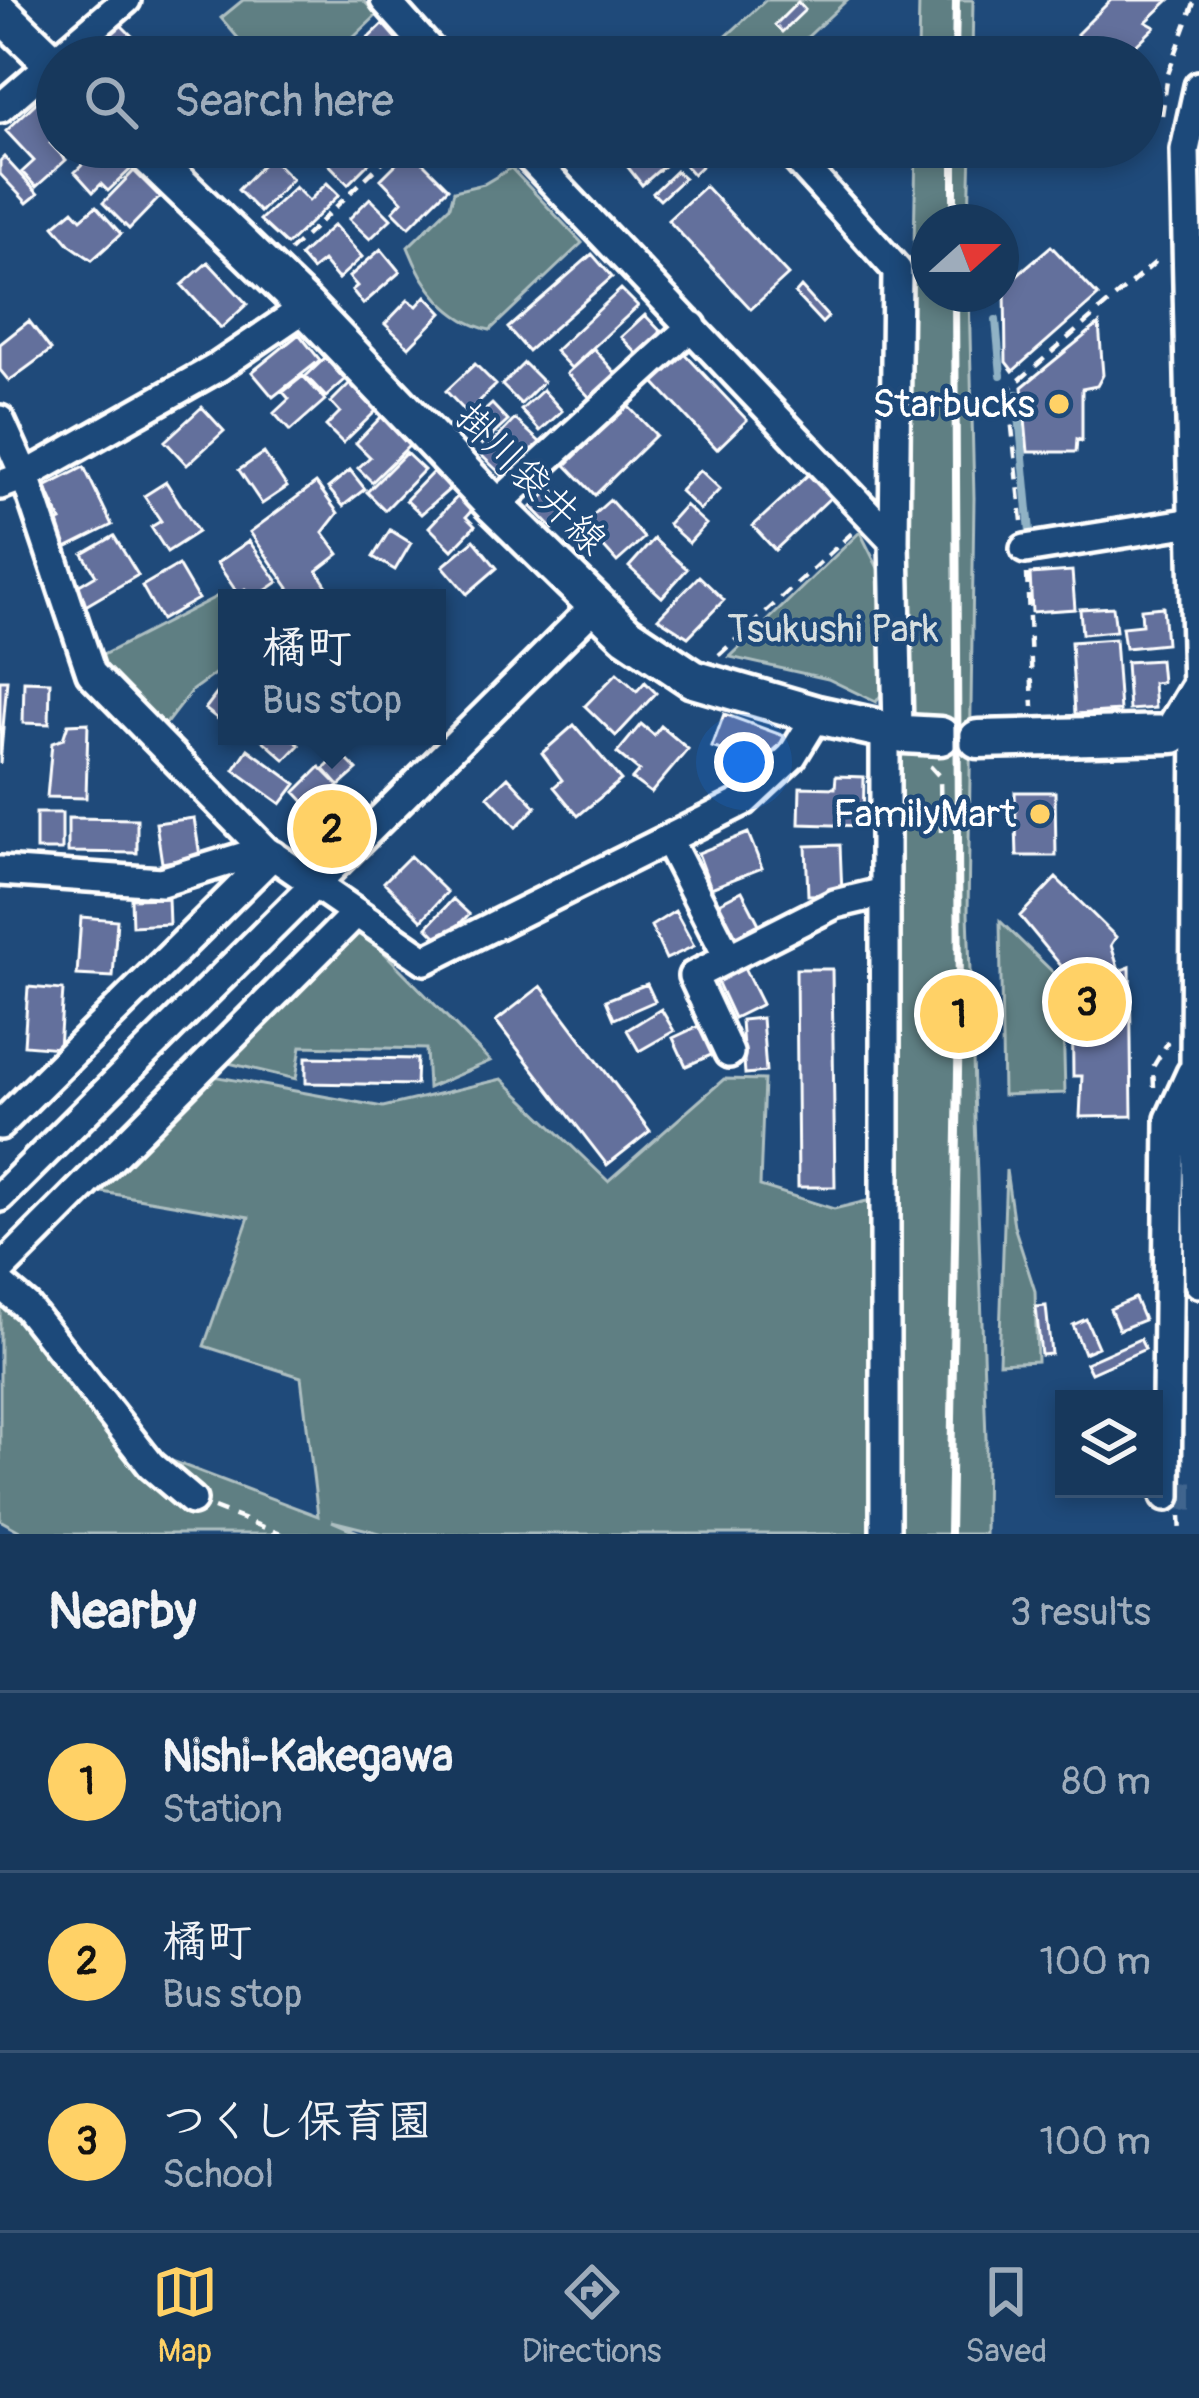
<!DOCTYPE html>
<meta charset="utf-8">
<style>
body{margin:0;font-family:Pangolin,"Klee One",sans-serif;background:#244365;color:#f1f3f6}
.controls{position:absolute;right:36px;bottom:36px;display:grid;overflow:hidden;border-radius:0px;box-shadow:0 6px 18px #0003}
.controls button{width:108px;height:108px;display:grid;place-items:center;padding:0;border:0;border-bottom:3px solid #365272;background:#17385c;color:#f1f3f6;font:60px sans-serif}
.compass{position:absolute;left:911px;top:204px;width:108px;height:108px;border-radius:50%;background:#17385c;box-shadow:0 6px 18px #0003;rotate:69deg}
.you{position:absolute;left:744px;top:762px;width:42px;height:42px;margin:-30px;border:9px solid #fff;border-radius:50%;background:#1a73e8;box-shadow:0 0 0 18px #1a73e833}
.badge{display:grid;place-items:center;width:78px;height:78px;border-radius:50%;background:#ffd166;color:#111;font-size:39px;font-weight:700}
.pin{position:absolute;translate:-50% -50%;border:6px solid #fff;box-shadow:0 3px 12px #0006}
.popup{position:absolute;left:218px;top:589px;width:228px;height:156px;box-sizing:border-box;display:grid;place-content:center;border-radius:0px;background:#17385c;filter:drop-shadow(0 3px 9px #0005);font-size:39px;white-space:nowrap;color:#9eacbb}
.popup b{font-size:45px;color:#f1f3f6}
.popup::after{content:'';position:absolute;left:50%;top:100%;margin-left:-24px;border:24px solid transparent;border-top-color:#17385c}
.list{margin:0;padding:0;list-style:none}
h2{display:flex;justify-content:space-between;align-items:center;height:156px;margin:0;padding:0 48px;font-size:51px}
h2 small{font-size:39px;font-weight:400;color:#9eacbb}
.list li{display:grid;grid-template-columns:78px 1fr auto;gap:36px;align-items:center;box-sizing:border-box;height:180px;padding:0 48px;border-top:3px solid #365272}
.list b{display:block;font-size:45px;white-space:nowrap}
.list p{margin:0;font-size:39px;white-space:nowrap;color:#9eacbb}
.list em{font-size:39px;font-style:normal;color:#9eacbb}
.icon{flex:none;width:66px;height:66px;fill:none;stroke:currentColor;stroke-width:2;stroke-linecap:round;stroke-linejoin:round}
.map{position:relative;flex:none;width:1199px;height:1534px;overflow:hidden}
.search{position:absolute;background:#17385c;box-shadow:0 6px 18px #0003;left:36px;right:36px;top:36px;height:132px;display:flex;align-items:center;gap:30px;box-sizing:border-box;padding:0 42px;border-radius:66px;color:#9eacbb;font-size:45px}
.sheet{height:696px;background:#17385c}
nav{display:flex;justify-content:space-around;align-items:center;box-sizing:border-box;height:168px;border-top:3px solid #365272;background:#17385c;font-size:33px;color:#9eacbb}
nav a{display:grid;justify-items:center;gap:6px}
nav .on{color:#ffd166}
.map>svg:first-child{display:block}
.green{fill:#5e7f83;stroke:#aebfc1;stroke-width:3}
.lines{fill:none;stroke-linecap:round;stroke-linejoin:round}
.stream{stroke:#90b2c5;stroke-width:8}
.building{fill:#64709c;stroke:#fff;stroke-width:3}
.minor-tunnel{stroke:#41658e;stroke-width:27;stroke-dasharray:27 14;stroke-linecap:butt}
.minor-casing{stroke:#fff;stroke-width:36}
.major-casing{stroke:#fff;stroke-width:45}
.path{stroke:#fff;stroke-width:4.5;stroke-dasharray:12 9;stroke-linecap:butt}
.minor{stroke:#1f4a7a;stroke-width:27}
.major{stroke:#1f4a7a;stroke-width:36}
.rail{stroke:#fff;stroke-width:8}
.poi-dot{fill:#ffd166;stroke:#1f4a7a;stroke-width:4.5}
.labels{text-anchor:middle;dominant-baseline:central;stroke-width:9;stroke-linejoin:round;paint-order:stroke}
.poi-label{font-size:39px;fill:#fff;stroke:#1f4a7a;text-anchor:end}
.street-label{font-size:39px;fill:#fff;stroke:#1f4a7a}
.park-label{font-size:39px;fill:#d7dfe0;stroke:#1f4a7a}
</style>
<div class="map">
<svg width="1199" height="1534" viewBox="0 0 1199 1534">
<rect width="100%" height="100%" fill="#1f4a7a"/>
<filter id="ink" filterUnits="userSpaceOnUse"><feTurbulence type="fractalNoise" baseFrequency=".00833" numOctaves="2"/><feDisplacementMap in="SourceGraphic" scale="24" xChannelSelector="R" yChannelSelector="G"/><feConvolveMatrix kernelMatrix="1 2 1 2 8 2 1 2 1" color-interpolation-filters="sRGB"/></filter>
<g filter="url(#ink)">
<path class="green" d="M243,0H363L377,15L333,57H254L221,18Z
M766,0H847L786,57H731L719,43Z
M919,0H973L972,57H918Z
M916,147H971L969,222H929V294H969L974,498L968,913L986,1439L985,1534H891L894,762L904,754Z
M511,168L582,243L490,330C449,321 423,286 408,247L450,206L454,191L484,184Z
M860,532L880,572L884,691L876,702L828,679L730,657Z
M220,595L227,605V665L191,691L162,729L99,657Z
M1000,921L1062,981L1065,1093L1003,1095Z
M360,928L490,1061L428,1088L426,1049L301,1046L296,1079L220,1061Z
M213,1076L383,1107L502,1079L608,1181L724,1079L764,1080L760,1186L834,1209L871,1200L878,1534H384L332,1521L362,1534H25L0,1520V1297L60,1335L164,1458L318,1516L301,1377L204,1346L249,1217L96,1191Z
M1006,1170L1014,1226L1035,1291L1037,1361L999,1363Z"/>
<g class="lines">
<path class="stream" d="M996,320L1001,375
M1017,394L1031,542L1034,541"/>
</g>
<path class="building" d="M1111,0H1169L1146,22L1155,27L1125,56L1107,38L1094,51L1077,34Z
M798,2L805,10L782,32L775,25Z
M120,24L133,37L111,57H104L95,47Z
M383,24L398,41L381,57H375L362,44Z
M38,101L57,122V136L50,143L66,160L36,187L22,172L34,161L6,131Z
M101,147H110L131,169L108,191L101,184L93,192L75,172Z
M324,147H357L371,161L348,184L318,153Z
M612,147H665L674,157L642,185Z
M706,147L717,151L693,174L686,166Z
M410,150L448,188L409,227L393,211L402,201L381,179Z
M4,157L38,194L27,203L0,174V161Z
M270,157L292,179L260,212L238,190Z
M134,171L160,197L129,229L103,203Z
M676,171L684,178L660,200L653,193Z
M327,183L339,195L287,245L260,220L295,187L309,201Z
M705,186L788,275L751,309L668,220Z
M370,198L391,219L370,239L349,219Z
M96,206L121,234L92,260L70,245L54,226L73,210L81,219Z
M334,225L362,257L338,279L323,261L312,270L300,256Z
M1051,246L1098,296L1013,371L1006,362L1005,285Z
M381,249L400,272L363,304L352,290L357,286L349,277Z
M592,254L612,277L528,351L508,328Z
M208,262L247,304L221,328L182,285Z
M801,287L828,317L822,323L795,294Z
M621,289L638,306L571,368L555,351Z
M426,296L442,313L409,347L385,324L408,300L417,306Z
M645,315L665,336L642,359L621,337Z
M29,321L51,350L9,381L0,370V344Z
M1099,324L1103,375L1097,386L1082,389V441L1077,439L1076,452H1028L1022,387Z
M299,334L320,360L273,397L252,372Z
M594,349L617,375L591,399L567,373Z
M683,352L747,420L717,449L653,381Z
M325,358L345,380L326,397L306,376Z
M524,363L543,382L521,404L502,385Z
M475,364L496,385L467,413L446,391Z
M303,376L325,400L290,431L274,413L289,399L283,392Z
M351,382L378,409L343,443L326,426L340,412L331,402Z
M543,390L562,411L540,431L521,410Z
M492,404L508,421L482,445L466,428Z
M627,405L656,435L595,495L566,465Z
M202,407L224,431L187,465L165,441Z
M384,414L411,444L372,482L358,468L370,457L356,443Z
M515,419L542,444L507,480L481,455Z
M264,453L287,487L262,504L239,470Z
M406,453L424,470L385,510L367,492Z
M84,467L112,525L64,549L52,525L61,521L45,487Z
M350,470L365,489L343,506L328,488Z
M435,470L451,488L421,514L406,500Z
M700,470L720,489L700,510L680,491Z
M809,474L831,497L775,550L753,526Z
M166,482L198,532L167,552L151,527L161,521L144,496Z
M316,483L338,513L323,532L339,554L317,571L328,588L313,598H296L250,532Z
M552,488L573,510L553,529L532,507Z
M459,495L473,509L466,517L475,526L452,550L429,527Z
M610,500L644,538L617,562L583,524Z
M685,505L706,524L689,543L668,524Z
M390,530L411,543L395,570L373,557Z
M114,536L138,575L82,608L71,590L96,575L83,554Z
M654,539L687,569L662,597L629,567Z
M474,540L497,568L467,594L443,566Z
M249,541L278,582L255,598L245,589L238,594L217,563Z
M178,565L198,599L161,620L142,586Z
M1072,571L1075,609L1032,612L1030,574Z
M699,576L724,600L688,637L658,618Z
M1113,607L1116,631L1082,634L1080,609Z
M1163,607L1166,644L1125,648L1122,627L1142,625L1141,609Z
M1115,639L1120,711L1075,714L1071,642Z
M1160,660L1162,682L1153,683L1155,708L1129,710L1126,662Z
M617,673L637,691L645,682L656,693L616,736L585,706Z
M0,680H7L0,764Z
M24,681L50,682L49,724L23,723Z
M221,688L227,692V726L205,709Z
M724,714L784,736L777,757L764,752L759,764L712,747Z
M88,723L86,798L47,797L52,743L63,739L68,724Z
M641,724L654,735L661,726L688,749L651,793L632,779L639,771L617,753Z
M574,725L621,780L578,816L554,787L562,780L542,753Z
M258,736H289L299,745L285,760Z
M248,749L296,784L281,804L234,770Z
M340,753L357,770L339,786L324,769Z
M320,767L339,786L314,812L295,792Z
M836,776L864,777L863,826L799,824L800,787L835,788Z
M508,777L536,807L516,827L488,796Z
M1015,792H1055L1056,856H1017Z
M36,813H62V850H36Z
M68,818L137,819V853L68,852Z
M194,818L200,856L162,863L156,823Z
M748,833L762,868L711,888L698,853Z
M840,845L842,894L808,895L806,846Z
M410,856L447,892L422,920L384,882Z
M1056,878L1116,937L1111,945L1119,971L1130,967L1132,1116L1080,1117L1082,1076H1073L1072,979L1020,916Z
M742,891L759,924L733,938L715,905Z
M168,898L169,924L132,926L131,899Z
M453,899L469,914L442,942L427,927Z
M675,911L694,946L666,959L651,926Z
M81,917L117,920L113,977L77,975Z
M742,964L762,1004L734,1018L715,977Z
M796,969H832L835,1187H798Z
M647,984L655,1001L614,1019L606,1000Z
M541,986L650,1131L607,1165L496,1021Z
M28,987L63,990L59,1048L24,1045Z
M661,1009L674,1031L639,1051L627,1030Z
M762,1018L766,1072L745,1074L741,1020Z
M703,1024L716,1053L686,1066L673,1038Z
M306,1057L417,1059L416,1085L306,1083Z
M1135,1298L1144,1320L1119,1330L1110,1309Z
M1046,1306L1051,1354L1041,1355L1036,1307Z
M1086,1319L1098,1347L1084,1353L1073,1325Z
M1140,1339L1145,1349L1091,1373L1086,1363Z"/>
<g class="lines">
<path class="minor-tunnel" d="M1166,1496H1199"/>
<defs>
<path id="minor" d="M385,0L436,57
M1199,86L1185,150L1197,692L1195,1066L1199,1283
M0,108L126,0
M520,147L894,541
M786,147L897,270L894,541L898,731
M0,420L25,476L91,673L265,850L425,960L744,801L792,756L817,715
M0,485L25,476L218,367L306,307
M495,506L692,326
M1025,549L1199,521
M885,730V1534
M668,840L728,957
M0,871L161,882L265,850
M729,1053L693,976L835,904L885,892
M0,1125L273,855
M0,1197L597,604
M0,1270L356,913
M0,1284L27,1307L151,1465L192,1500
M1166,1496L1170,1119L1191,1073"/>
<path id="major" d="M0,12L57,67
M140,147L306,307L495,506L626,634L693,679L817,715L904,734L940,736
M978,739L1172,734L1197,692L1199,695"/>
</defs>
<use href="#minor" class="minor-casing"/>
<use href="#major" class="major-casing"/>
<path class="path" d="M1162,115L1168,74L1195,0
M290,251L398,147
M1022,521L1008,390L1158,260
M1027,574L1033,707
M719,655L852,533
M930,766L940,777L941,832
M1154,1087L1153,1067L1168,1042
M214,1508L281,1534
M1180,1516L1181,1534"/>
<use href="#minor" class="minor"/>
<use href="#major" class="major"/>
<path class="rail" d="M955,57L956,0
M954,222V147
M950,1534L959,1014L955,294"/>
</g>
</g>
<g class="poi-dot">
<circle cx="1059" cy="404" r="12"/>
<circle cx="1040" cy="814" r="12"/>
</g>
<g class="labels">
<g class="poi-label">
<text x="1035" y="404">Starbucks</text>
<text x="1016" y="814">FamilyMart</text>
</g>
<g class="street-label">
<text transform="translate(531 479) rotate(45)">掛川袋井線</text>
</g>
<g class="park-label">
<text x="833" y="629">Tsukushi Park</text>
</g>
</g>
</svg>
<div class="controls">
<button><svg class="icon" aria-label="layers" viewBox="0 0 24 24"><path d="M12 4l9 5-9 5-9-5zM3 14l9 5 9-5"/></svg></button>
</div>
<svg class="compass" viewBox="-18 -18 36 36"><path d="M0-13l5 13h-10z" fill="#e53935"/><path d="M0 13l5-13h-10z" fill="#9eacbb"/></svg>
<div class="you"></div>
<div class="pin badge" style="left:959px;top:1014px">1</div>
<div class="pin badge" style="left:332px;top:829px">2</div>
<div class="popup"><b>橘町</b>Bus stop</div>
<div class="pin badge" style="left:1087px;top:1002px">3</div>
<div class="search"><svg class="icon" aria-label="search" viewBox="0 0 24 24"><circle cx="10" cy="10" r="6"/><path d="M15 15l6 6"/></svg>Search here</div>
</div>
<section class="sheet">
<h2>Nearby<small>3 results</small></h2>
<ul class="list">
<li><span class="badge">1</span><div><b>Nishi-Kakegawa</b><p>Station</p></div><em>80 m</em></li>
<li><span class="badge">2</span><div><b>橘町</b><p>Bus stop</p></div><em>100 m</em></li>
<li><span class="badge">3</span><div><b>つくし保育園</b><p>School</p></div><em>100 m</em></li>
</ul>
</section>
<nav>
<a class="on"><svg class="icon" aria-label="map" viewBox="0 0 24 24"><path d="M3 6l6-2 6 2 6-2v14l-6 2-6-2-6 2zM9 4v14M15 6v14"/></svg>Map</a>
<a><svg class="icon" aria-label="directions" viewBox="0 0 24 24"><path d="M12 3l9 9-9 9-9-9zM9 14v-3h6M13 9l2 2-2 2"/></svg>Directions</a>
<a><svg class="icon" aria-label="saved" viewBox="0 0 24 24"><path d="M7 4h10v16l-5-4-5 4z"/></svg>Saved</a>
</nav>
